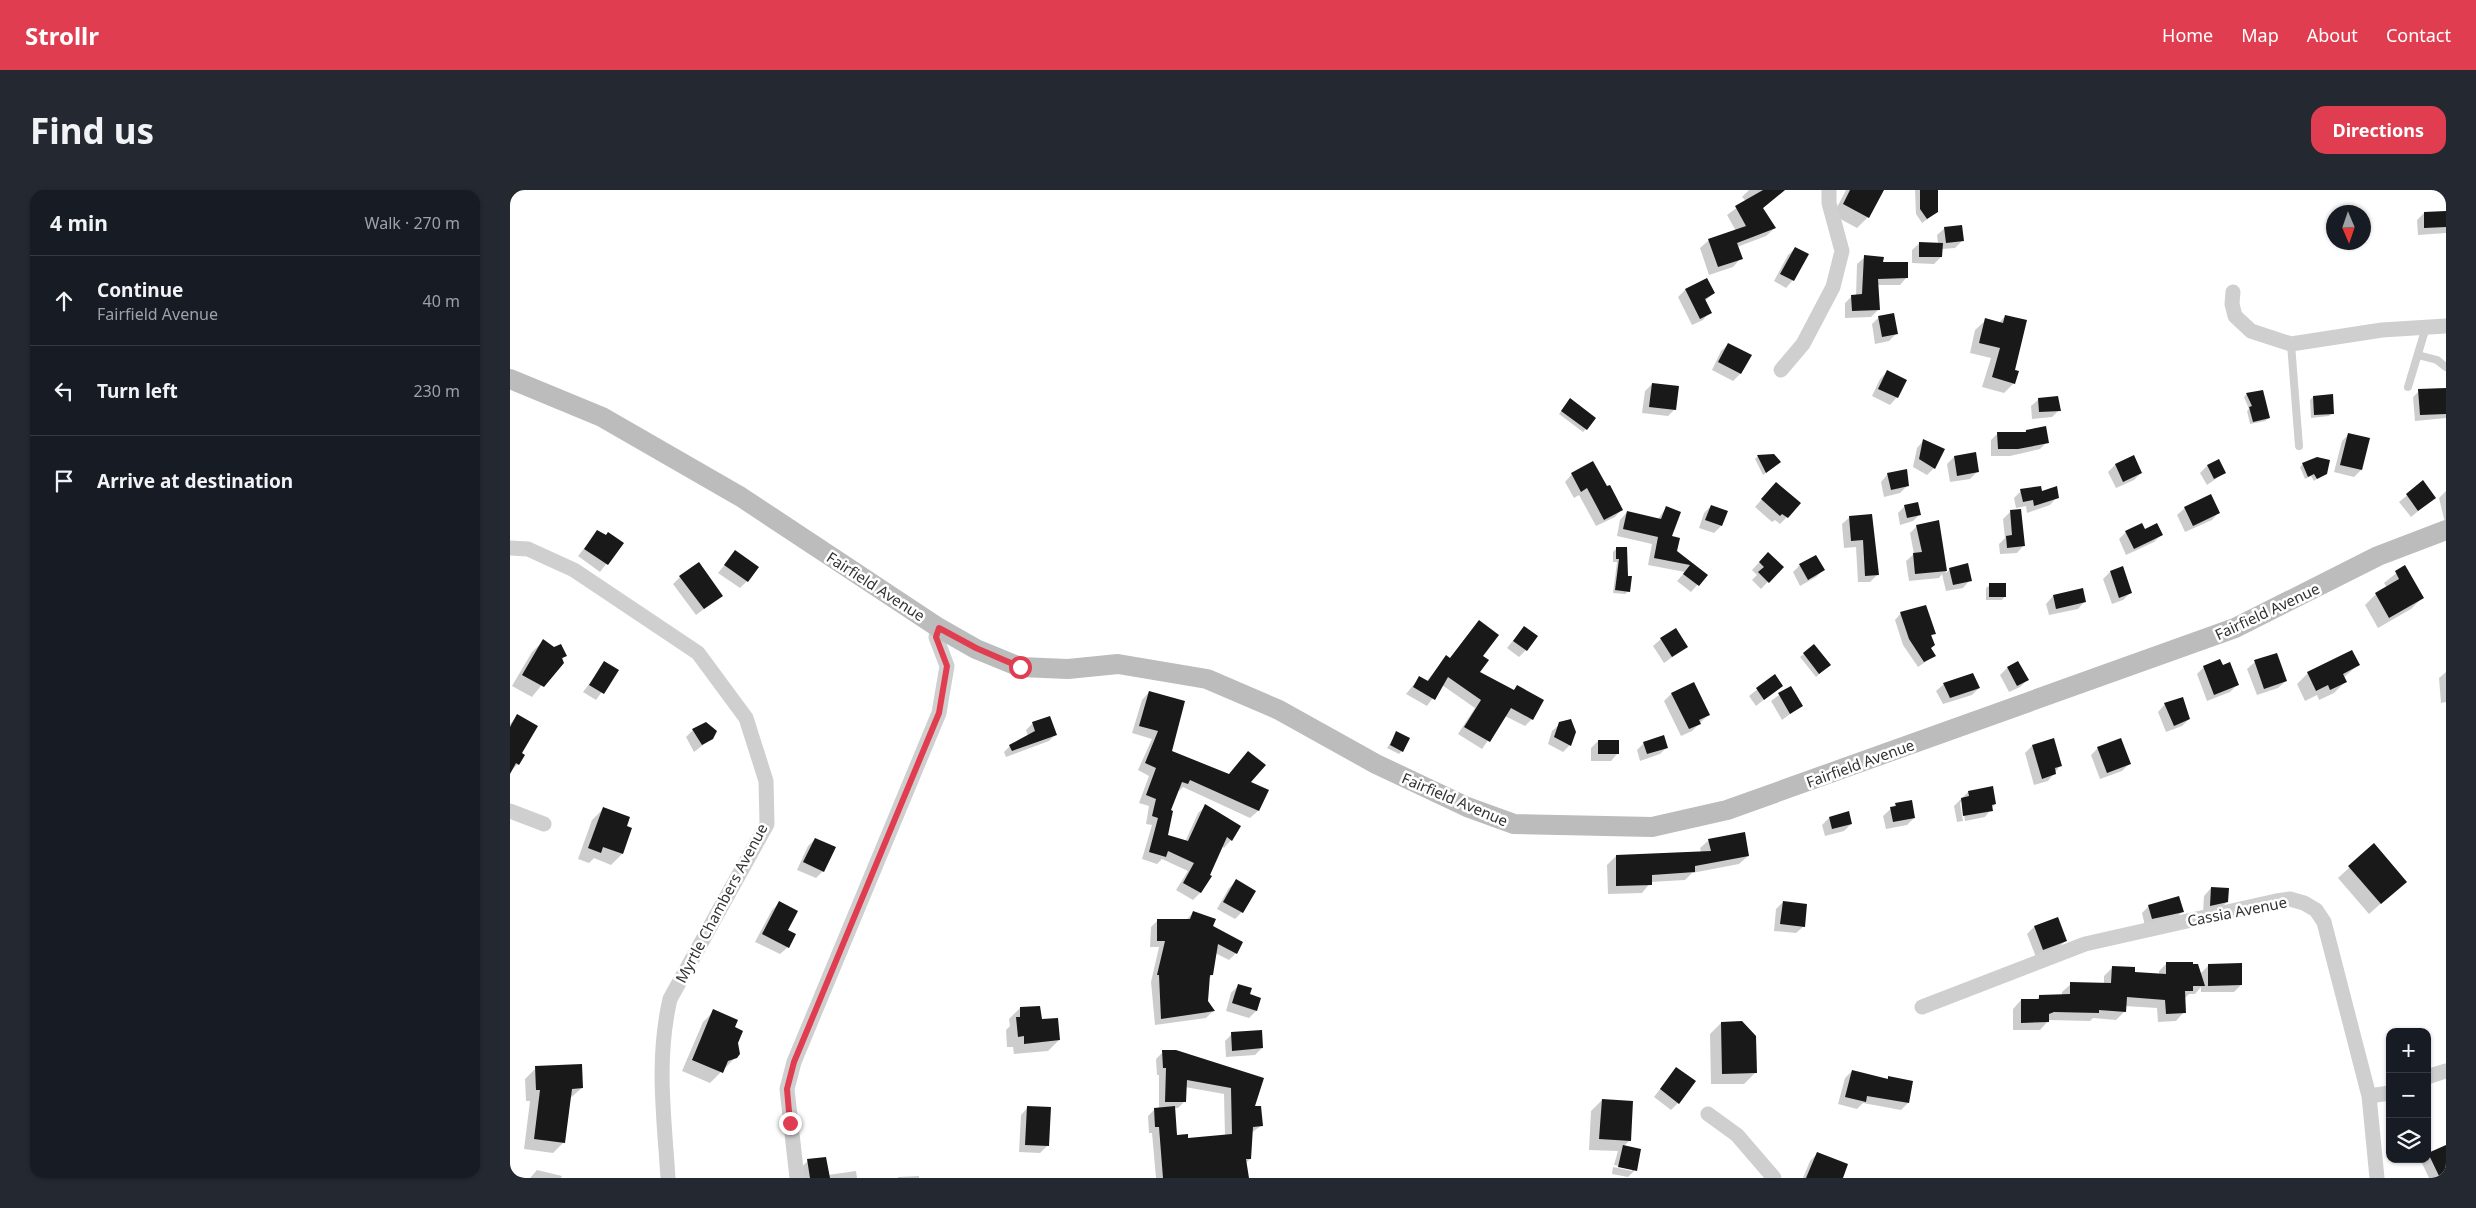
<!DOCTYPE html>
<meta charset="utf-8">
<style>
body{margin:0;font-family:"Noto Sans",sans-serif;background:#242831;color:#f1f3f6}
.controls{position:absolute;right:15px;bottom:15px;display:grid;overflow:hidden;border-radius:10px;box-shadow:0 1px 4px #0004}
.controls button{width:45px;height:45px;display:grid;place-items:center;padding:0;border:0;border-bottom:1px solid #363941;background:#171b24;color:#f1f3f6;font:25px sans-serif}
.compass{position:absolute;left:1816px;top:15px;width:45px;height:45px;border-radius:50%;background:#171b24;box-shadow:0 1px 4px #0004;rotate:178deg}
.stop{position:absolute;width:15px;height:15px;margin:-11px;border:4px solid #e03e50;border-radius:50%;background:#fff}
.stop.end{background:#e03e50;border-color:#fff;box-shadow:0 1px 5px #0008}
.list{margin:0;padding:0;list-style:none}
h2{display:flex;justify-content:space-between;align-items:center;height:65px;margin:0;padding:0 20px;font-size:21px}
h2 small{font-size:16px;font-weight:400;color:#9ea1a6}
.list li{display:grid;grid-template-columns:32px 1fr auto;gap:15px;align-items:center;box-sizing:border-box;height:90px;padding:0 20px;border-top:1px solid #363941}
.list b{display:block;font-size:19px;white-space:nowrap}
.list p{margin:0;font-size:16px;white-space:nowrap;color:#9ea1a6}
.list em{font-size:16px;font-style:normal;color:#9ea1a6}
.icon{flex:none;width:28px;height:28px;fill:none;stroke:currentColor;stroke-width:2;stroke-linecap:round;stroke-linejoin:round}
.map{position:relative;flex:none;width:1936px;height:988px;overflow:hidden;border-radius:15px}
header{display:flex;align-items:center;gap:30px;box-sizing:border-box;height:70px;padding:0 25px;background:#e03e50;color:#fff}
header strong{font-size:24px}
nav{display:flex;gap:28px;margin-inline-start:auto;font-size:18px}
.intro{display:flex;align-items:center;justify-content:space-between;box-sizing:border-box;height:120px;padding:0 30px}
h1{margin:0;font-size:35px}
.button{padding:12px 22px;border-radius:15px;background:#e03e50;color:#fff;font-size:18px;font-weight:700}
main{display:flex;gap:30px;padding:0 30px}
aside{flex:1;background:#171b24;border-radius:15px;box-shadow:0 1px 4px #0004}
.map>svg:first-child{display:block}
.shadow{fill:#0003;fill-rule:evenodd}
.building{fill:#191919}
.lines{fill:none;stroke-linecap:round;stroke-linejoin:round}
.lane{stroke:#cfcfcf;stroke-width:8}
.street{stroke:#cfcfcf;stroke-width:15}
.secondary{stroke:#bcbcbc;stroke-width:20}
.route{stroke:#e03e50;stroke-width:6}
.labels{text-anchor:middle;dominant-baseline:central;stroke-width:5;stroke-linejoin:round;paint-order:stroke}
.street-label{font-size:15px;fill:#323232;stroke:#fff}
</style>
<header>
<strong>Strollr</strong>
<nav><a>Home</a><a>Map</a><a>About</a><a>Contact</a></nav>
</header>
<div class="intro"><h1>Find us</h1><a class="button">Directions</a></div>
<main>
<aside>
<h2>4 min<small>Walk · 270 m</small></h2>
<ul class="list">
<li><svg class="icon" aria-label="ahead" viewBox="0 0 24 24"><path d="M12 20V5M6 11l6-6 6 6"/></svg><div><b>Continue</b><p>Fairfield Avenue</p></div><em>40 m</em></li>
<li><svg class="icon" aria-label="left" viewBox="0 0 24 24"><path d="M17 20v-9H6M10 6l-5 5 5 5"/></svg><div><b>Turn left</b></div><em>230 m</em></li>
<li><svg class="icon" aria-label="arrive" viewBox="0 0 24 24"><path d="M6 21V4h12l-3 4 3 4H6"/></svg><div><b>Arrive at destination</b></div></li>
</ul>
</aside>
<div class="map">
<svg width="1936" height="988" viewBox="0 0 1936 988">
<rect width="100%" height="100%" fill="#fff"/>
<path class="shadow" d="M1239,0H1275L1252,19L1265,38L1256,46L1227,57L1231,68L1223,77L1199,85L1190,58L1199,50L1226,41L1217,25L1236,11L1232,7Z
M1336,0H1372L1358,27L1347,38L1323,25Z
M1405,0H1427V22L1412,33L1406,24Z
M1936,22V43L1908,45L1907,30L1914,23Z
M1435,38L1453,50L1445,58L1431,59V67L1424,74L1402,73V60L1410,53L1428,54L1427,45Z
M1285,58L1283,90L1276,98L1264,91L1278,65Z
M1355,67L1397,87L1390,95H1367L1368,120L1361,127L1335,128V113L1342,106H1346L1347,74Z
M1197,89L1204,103L1195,111L1200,122L1193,130L1182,135L1168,107L1175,100Z
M1495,126L1504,193L1494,203L1472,197L1481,168L1460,163L1465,140L1476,130L1489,133Z
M1369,127L1386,144L1379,151L1365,154L1362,134Z
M1219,154L1230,184L1223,191L1202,180L1211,161Z
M1377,182L1387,207L1380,215L1362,206L1370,189Z
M1142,194L1165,219L1158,226L1132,223L1135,201Z
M1936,199V228L1905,231L1903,207L1909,201Z
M1737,204L1759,228L1755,231L1740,234L1737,221L1739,219L1734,207Z
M1803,207L1822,223L1819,226L1801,228L1800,210Z
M1529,209L1549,220L1542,227L1522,229L1521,216Z
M1057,213L1076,239L1073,242L1049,224Z
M1516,241L1537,252L1530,259L1500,266H1481V250L1488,243H1514Z
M1839,244L1851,280L1844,287L1824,282L1832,251Z
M1414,250L1434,260L1424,278L1417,285L1403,277L1407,258Z
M1465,264L1468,281L1460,289L1440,292L1437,274L1444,267Z
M1248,266L1266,275L1253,285L1245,269Z
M1623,267L1631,283L1624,290L1606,298L1598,282L1605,275Z
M1708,270L1714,283L1697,295L1690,283L1697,276Z
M1793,274L1815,283L1804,291L1801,286L1795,289L1790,277Z
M1062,284L1112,319L1105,327L1086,336L1069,305L1064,308L1055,292Z
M1378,284L1397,296L1390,303L1374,307L1371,292Z
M1913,292L1924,308L1901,327L1889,312Z
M1259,301L1277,327L1270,334L1265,330L1262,332L1245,317Z
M1511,301L1547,307L1540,315L1517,323L1516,316L1506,318L1504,308Z
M1936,301V333H1935L1929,308Z
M1201,316L1216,322L1211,336L1204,343L1189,338L1194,323Z
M1395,316L1410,324L1403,331L1390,335L1388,323Z
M1156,318L1160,347L1166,362L1196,385L1181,402L1167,391L1175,382L1138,375L1142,354L1107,346L1110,330L1117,322L1148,329Z
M1675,318L1709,322L1702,330L1675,342L1667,325Z
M1500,322L1514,355L1507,363L1490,364L1489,354L1495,348L1493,329Z
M1361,325L1367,385L1360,392H1348L1346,357L1334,358L1332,334L1340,327Z
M1428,331L1436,383L1440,379L1460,390L1453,398L1436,401L1432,384L1429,388L1399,391L1396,371L1404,364L1400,343L1407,336Z
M1634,340L1651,345L1644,352L1616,365L1609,349L1616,342Z
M88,341L112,353L90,382L68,366Z
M1107,358L1119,401L1115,404L1103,403L1107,372H1103V362Z
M225,362L237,391L230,398L208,383Z
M1258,363L1272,377L1251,399L1242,390L1247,385L1242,380Z
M1290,375L1313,380L1306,387L1290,396L1283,382Z
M1894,377L1912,408L1901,419L1868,438L1855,415L1866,404L1877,398L1874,393Z
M1600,382L1620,403L1613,410L1602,414L1593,389Z
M170,387L211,406L186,425L163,394Z
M1480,395L1495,406L1492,410H1476V398Z
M1543,406L1575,411L1568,419L1539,425L1536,414Z
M1391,423L1424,443L1421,447L1420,458L1424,466L1408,477L1393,455L1385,430Z
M969,432L972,466L968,482L1003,501L1007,497L1022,529L1015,536L995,526L972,559L948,544L965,518L932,495L917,516L896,504L909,488L916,492L936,467L939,469Z
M1014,437L1016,460L1009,467L997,458Z
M1151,449L1176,457L1154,473L1143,456Z
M33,451L55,466L22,507L2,496L22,462Z
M1304,456L1316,478L1306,487L1290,467Z
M1745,472L1776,491L1768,498L1747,505L1737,479Z
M95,473L107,481L86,510L73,502Z
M1848,475L1833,488L1835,492L1824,503L1809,510L1807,505L1795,511L1787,494L1798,483Z
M1694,477H1712L1727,495L1720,502L1697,511L1687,484Z
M1497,478L1517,490L1510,497L1499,502L1490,485Z
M1936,482V512L1931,513L1929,488Z
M1264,486L1271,496L1246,516L1239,506Z
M1183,493L1199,524L1182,541L1171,546L1154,511L1161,504Z
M1434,494L1469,498L1462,505L1433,514L1426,501Z
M1280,497L1291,516L1272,530L1261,511Z
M639,502L660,562L739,592L748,621L740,628L673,597L669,601L667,600L659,621L656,646L675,652L688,623L696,616L721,650L714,658L712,656L690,703L683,710L666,700L678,681L652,669L647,674L632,669L642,635L636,634L639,616L629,613L639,586L628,580L642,549L622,543L632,510Z
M1655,514L1679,529L1672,536L1656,542L1648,522Z
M7,526L10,563L8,574L1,581L0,534Z
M523,533L545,545L539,551L496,567L494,562L500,556L518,546L516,540Z
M1050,534L1060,555L1053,562L1038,554L1042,541Z
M183,540L202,548L184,562L176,547Z
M887,543L892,561L889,564L877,558Z
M1543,550L1550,576L1538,591L1524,595L1515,563L1522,556Z
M1088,551L1108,563L1101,571H1081V558Z
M1134,553L1157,557L1150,564L1130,571L1127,560Z
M1588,558L1619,574L1612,581L1590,589L1581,565Z
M1458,602L1485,614L1475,627L1455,631L1452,611L1450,613L1453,631L1447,632L1444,616Z
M1386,614L1404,628L1397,635L1376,639L1373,626Z
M93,619L116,637L112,664L101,675L84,668L79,673L68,669L82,630Z
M1338,623L1341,634L1334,641L1315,646L1312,635L1319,628Z
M305,649L313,681L306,688L287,680L298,656Z
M1199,650L1238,666L1229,674L1182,683L1175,690L1141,692L1132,703L1098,704L1097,675L1106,666L1191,662L1190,658Z
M1864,655L1895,692L1859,724L1828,688Z
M726,691L732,722L725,729L707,719L719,698Z
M1701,698L1717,712L1710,719L1693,723L1694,706Z
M1273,712L1294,736L1286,743L1264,741L1266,719Z
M269,713L276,740L284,744L278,757L270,764L245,752L262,720Z
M1639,716L1672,722L1665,729L1635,736L1632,723Z
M684,722L702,737L726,763L719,770L705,763L702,785L699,788L697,811L703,821L696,828L645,835L641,792L649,757H640L641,737L648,730L677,729Z
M1547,729L1555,751L1548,758L1526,767L1517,744L1524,737Z
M1657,773L1690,784L1699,775L1731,795L1724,802H1691V797L1685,804H1679L1674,809V822L1666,831L1648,832L1647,818L1615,816V821L1606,830L1583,828L1580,831L1539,830L1530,840H1503V819L1511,810H1526L1530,806L1552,805V802L1561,794H1594V786L1603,777L1624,784L1649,785V781Z
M729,795L738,805L750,808L746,821L739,828L716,821L721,803Z
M510,818L530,830L549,850L538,861L504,864L503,857H497L496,840L500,836L499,829Z
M204,821L223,838L227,853L226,867L200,893L172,881L193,832Z
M1211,833L1245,883L1234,894H1201L1200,844Z
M722,844L752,858L745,865L716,867L715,851Z
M653,862L752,889L743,917L751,936L741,943L740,969L736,973L735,988H646L642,943H639L638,926L645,919H649V885H647L646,869ZM675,897L714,904L715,946L677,949L666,946L664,918H668L675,911Z
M26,878L72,898L59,909L54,952L43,963L14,959L20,911H16L15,889Z
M1166,878L1168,913L1161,920L1144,907Z
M1342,881L1376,890L1378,888L1398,913L1391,920L1353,913L1347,919L1328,914L1335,888Z
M1092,910L1120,950L1114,956L1125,980L1118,987L1102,984L1103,977L1122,981V979L1104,975L1108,961L1079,960L1081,921Z
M518,917L537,956L530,963L509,962L511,925Z
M1936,956V984L1927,988H1919L1911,971L1917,969L1919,964Z
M1307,964L1331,988H1293L1300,971Z
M298,971L318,985L346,981L347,988H287L286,982Z
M27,980L52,986L51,988H20Z
M409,986V988H388V987Z"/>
<path class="building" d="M1253,0H1275L1253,18L1266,38L1227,53L1233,69L1208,77L1198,49L1236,36L1225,16Z
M1340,0H1374L1359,28L1333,14Z
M1410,0H1428V22L1417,29L1410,19Z
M1936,21V37L1914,38V22Z
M1452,35L1454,51L1436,53L1434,37Z
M1409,52L1433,53L1432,67H1409Z
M1285,57L1299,64L1284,91L1270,84Z
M1354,65L1374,67L1373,72H1398V88L1368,89L1370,120L1342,121L1341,105L1352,104Z
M1197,88L1205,103L1195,109L1202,123L1190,129L1175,99Z
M1384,123L1388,144L1372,147L1368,126Z
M1495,125L1517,130L1505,180L1509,181L1505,194L1482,187L1490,158L1469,153L1475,128L1493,133Z
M1218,153L1242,165L1231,184L1208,172Z
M1377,180L1397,190L1388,208L1368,199Z
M1142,193L1169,196L1166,220L1139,217Z
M1936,198V224L1910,225L1908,199Z
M1753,200L1760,228L1743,232L1739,217L1742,216L1736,203Z
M1823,204L1824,224L1804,225L1803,206Z
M1548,206L1551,221L1529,222L1528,208Z
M1060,208L1086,228L1077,240L1051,221Z
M1536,236L1539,253L1508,259H1488L1487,242H1516V240Z
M1838,243L1860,248L1852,280L1830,275Z
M1413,249L1435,259L1425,279L1409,269Z
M1466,262L1469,282L1447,286L1444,266Z
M1264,264L1271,272L1256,283L1247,265Z
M1624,265L1632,283L1613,292L1605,274Z
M1807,267L1820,270L1817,284L1807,289L1804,284L1798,287L1792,273Z
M1709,269L1716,283L1704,289L1697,275Z
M1083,271L1097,296L1100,295L1113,320L1094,330L1077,298L1071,302L1061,283Z
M1397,279L1399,296L1381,300L1377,283Z
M1913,290L1926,308L1908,321L1896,304Z
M1266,292L1291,313L1278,328L1272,324L1270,326L1251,309Z
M1531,296L1532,301L1547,296L1549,308L1524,316L1523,310L1513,312L1510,299Z
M1701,304L1710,323L1683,336L1674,317Z
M1408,312L1411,325L1397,328L1394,315Z
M1201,315L1218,321L1212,336L1195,330Z
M1156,316L1171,322L1162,346L1170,348L1167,361L1198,385L1189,396L1173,384L1180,375L1144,368L1148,347L1113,339L1117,321L1151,329Z
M1511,319L1515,356L1497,358L1496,346L1502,345L1500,320Z
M1362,324L1369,385L1355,386L1353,350L1341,351L1339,326Z
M1429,330L1437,381L1405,384L1403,363L1412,362L1406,335Z
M1632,333L1635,339L1647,333L1653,345L1624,359L1615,341Z
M87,340L96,345L98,342L114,353L98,375L74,359Z
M1106,357H1117L1118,386H1122L1120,402L1105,400L1109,369H1106Z
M225,360L249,377L238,392L214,375Z
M1258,362L1274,377L1259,393L1248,382L1254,377L1249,372Z
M1306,365L1315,380L1298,390L1289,374Z
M189,372L213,406L194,419L169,386Z
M1458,373L1462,391L1443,395L1439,378Z
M1895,375L1914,408L1879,428L1865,403L1889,389L1885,381Z
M1613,376L1622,403L1609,408L1600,381Z
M1479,393H1496V407H1479Z
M1573,398L1576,412L1546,419L1543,405Z
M1416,415L1426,444L1421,445L1425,455L1421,458L1426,466L1414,472L1399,449L1390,422Z
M969,430L989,445L973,466L979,470L970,482L1004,500L1007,495L1034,510L1023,530L1001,518L980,552L954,537L971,510L938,487L925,510L903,497L909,486L918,491L936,465L940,468Z
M1014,436L1028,446L1017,461L1003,451Z
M1166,438L1178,457L1162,467L1150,448Z
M33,449L44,457L51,454L57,466L52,468L54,473L34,497L12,485Z
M1304,454L1321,475L1309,484L1293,463Z
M1842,460L1850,475L1833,484L1837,492L1820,500L1818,495L1806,501L1797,482Z
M1767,463L1777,491L1754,499L1744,470Z
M1710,469L1713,475L1720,472L1729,495L1704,505L1693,476Z
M94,471L109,480L94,504L79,495Z
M1508,471L1519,490L1507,496L1497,477Z
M1463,483L1470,498L1440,508L1433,493Z
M1265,484L1273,496L1254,510L1246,498Z
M1184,492L1200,525L1189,530L1191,534L1179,539L1161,503Z
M1281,496L1293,516L1280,524L1268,503Z
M639,501L675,511L662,561L719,584L738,561L756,575L741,592L759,600L749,621L680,590L678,594L672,592L661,620L663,621L658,645L678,651L695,614L731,636L722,651L717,647L700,685L702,686L691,703L673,693L684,673L658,661L656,667L639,662L648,628L642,626L646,609L636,605L646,578L635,573L648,541L629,536Z
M1673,507L1680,529L1664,536L1654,513Z
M7,524L28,536L12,563L15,565L9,575L6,573L0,584V537Z
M540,526L547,545L502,561L499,555L525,541L522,532Z
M1061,529L1066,542L1061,556L1044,547L1049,532Z
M196,532L207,541L203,549L192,555L182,539Z
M886,541L900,548L893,562L880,555Z
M1154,545L1158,558L1137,564L1133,552Z
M1544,548L1552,576L1545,578L1546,584L1532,589L1522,555Z
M1611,548L1621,574L1597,583L1587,557Z
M1088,550H1109V564H1088Z
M1483,596L1486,614L1482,615L1483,621L1453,626L1451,608L1459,606L1458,601Z
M1402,610L1405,628L1383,632L1380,617L1386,616L1385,613Z
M93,617L120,627L117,636L122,638L113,664L93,657L91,663L78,658Z
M1339,621L1342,634L1322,639L1319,627Z
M1235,642L1239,666L1185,676V682L1142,685V695L1106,696V665L1201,661L1198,649Z
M305,648L326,657L314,682L293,672Z
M1864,653L1897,692L1871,714L1838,676Z
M726,689L746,701L733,723L713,712Z
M1701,697L1719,698L1718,712L1700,716Z
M1669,706L1674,722L1642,729L1638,715Z
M269,711L288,721L278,740L286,744L279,758L252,744Z
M1273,711L1297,714L1295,737L1270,734Z
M683,721L706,729L703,736L733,752L727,764L708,754L703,785H700L698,811L705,821L651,829L649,785H647L655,751H647V729H680Z
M1548,727L1557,751L1533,760L1524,736Z
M1656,772H1683V774H1688L1695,796H1683V801H1675L1676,823L1656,824L1655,810L1617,807L1616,822L1589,820V823L1544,822L1539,824V832L1511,833V809H1529V805L1560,804V792L1601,793L1602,776L1625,777V782L1656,784Z
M1732,773V795L1698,796V774Z
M728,794L742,798L740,804L751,808L747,821L722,813Z
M530,816L532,829L548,828L550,850L514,854V846L508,847L506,827H510V817Z
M203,819L228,830L225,837L233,841L228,853L230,864L227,868L218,871L213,883L182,870Z
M1232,831L1246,846L1247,883L1212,884L1211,832Z
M752,840L753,858L722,861L721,842Z
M652,860H666L754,888L745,916H751L753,936L743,937L741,969H736L739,988H653L649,937H645L644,918L665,916L667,945L678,944V948L722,944L721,898L677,890L676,912H655L656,878H653Z
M72,874L73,898L62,899L55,953L24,949L30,900H26L25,876Z
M1166,877L1186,891L1169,914L1150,899Z
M1342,880L1378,889V886L1403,891L1399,913L1357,906L1356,912L1335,907Z
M1092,909L1123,911L1121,951L1089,949Z
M517,916L541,917L539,956L515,955Z
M1113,955L1131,959L1127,981L1108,977Z
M1936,955V988H1930L1918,963Z
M1307,962L1338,974L1333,988H1296Z
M316,967L320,988H300L297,969Z"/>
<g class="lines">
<path class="lane" d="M1781,154L1789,256
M1908,165L1927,170L1936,177
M1898,197L1916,137"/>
<path class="street" d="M1723,102L1722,114L1725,126L1741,141L1781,154L1872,140L1936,136
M1271,180L1293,154L1323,97L1332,61L1319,13V0
M0,358L18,359L64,380L188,463L236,528L256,591L257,634L160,809C146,870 154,926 158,988
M0,621L34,634
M1412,817L1575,754L1766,711L1780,709L1794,713L1806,720L1814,732L1859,906L1867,988
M1917,887L1936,881
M1859,906L1880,903
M1198,924L1227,945L1264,988
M287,988L277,899L284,872L429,523L437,476L426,447L429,438"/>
<path class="secondary" d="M0,189L92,227L231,307L429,438L466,459L510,477L558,479L608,474L697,489L769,520L866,574L957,617L1004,634L1142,637L1217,620L1725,438L1868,366L1936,340"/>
</g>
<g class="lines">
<path class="route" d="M280,933L277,899L284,872L429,523L437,476L426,447L429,438L466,458L510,477"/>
</g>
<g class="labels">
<g class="street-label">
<text transform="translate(366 396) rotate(33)">Fairfield Avenue</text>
<text transform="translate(1757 421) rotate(-25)">Fairfield Avenue</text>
<text transform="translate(1350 573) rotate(-20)">Fairfield Avenue</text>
<text transform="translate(945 609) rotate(23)">Fairfield Avenue</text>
<text transform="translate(211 713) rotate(-62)">Myrtle Chambers Avenue</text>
<text transform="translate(1727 721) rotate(-11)">Cassia Avenue</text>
</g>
</g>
</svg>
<div class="controls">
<button>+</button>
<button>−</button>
<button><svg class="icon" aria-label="layers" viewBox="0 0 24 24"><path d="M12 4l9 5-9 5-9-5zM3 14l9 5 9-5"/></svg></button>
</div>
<svg class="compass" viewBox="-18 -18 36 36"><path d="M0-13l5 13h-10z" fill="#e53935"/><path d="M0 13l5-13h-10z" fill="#9ea1a6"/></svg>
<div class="stop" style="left:510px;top:477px"></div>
<div class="stop end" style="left:280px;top:933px"></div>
</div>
</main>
